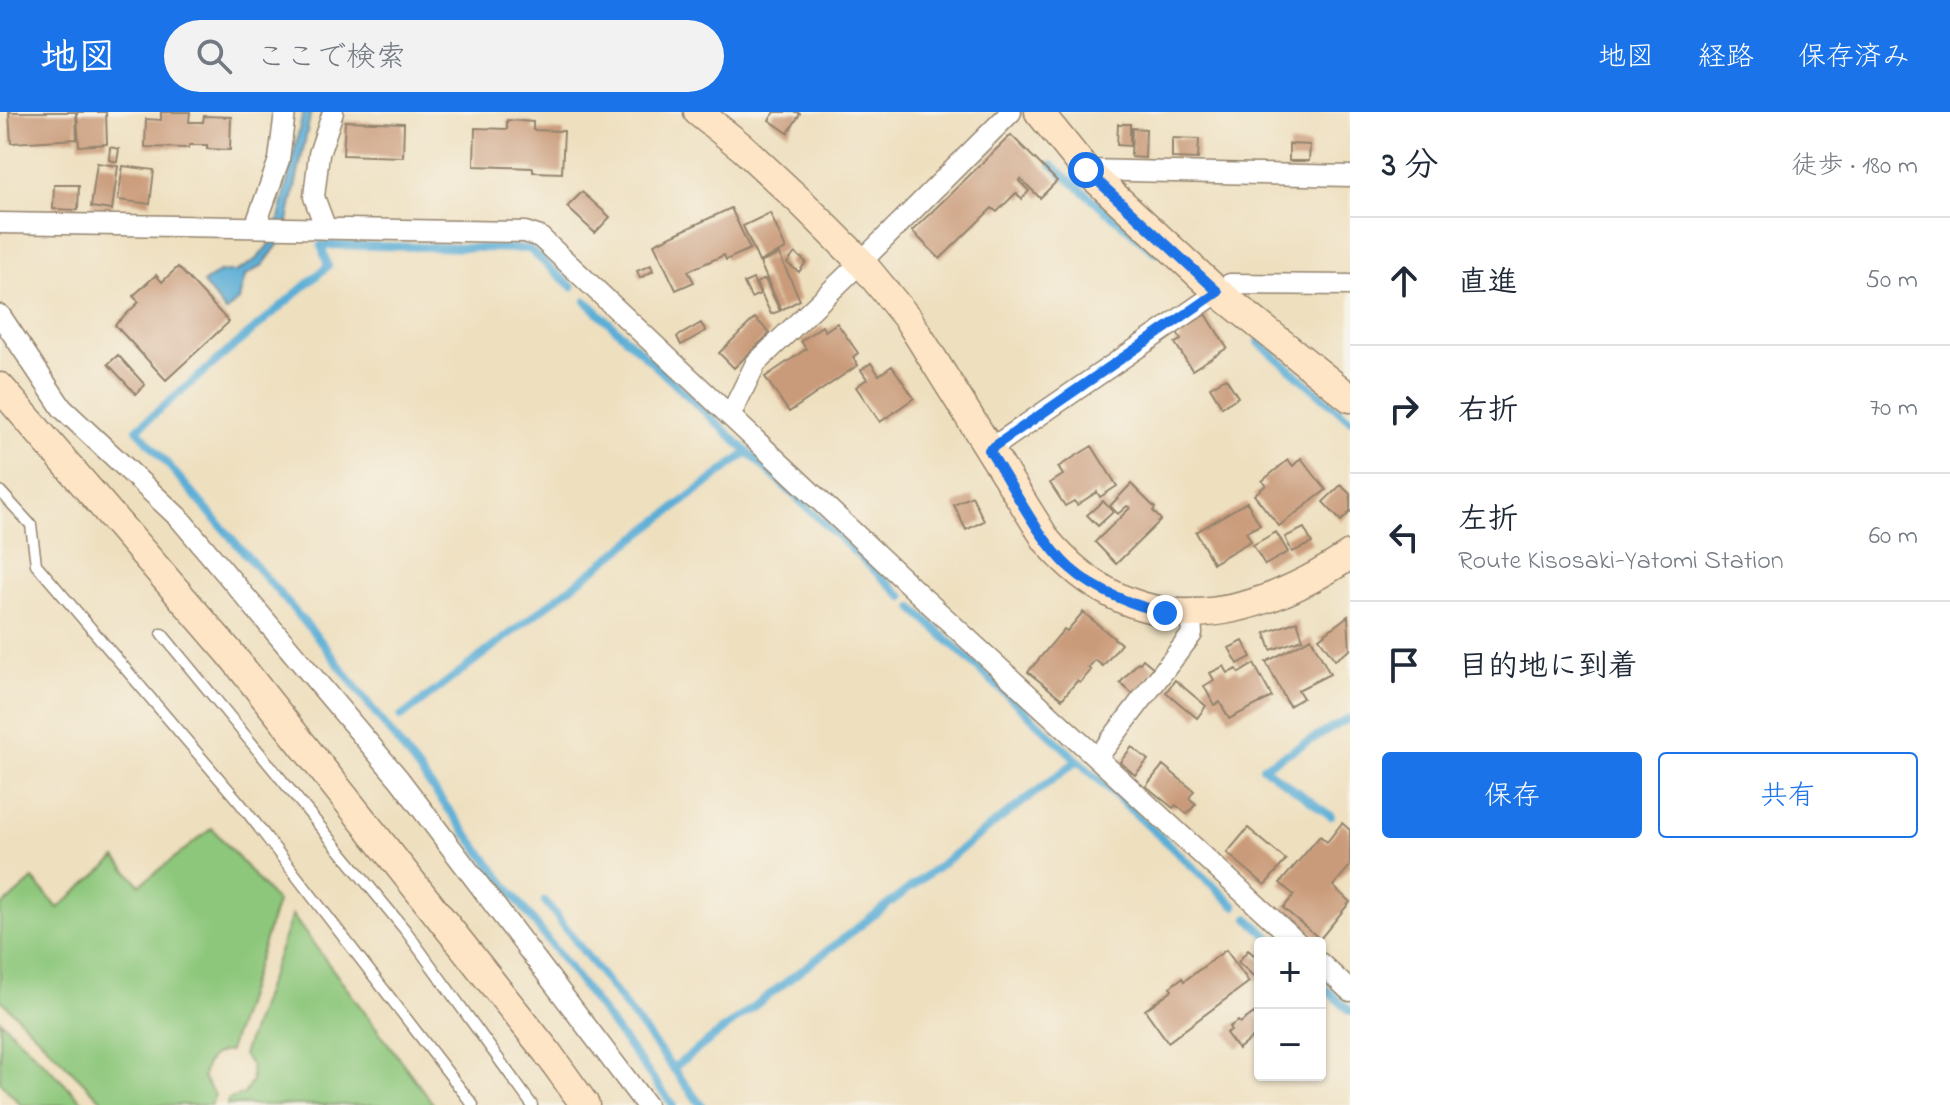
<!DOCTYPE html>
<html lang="ja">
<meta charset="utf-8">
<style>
body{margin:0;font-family:"Indie Flower","Klee One",sans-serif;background:#f2f2f3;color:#1f2937}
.controls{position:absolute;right:24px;bottom:24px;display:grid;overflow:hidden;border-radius:8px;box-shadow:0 2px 6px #0004}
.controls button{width:72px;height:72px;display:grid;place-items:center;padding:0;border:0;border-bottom:2px solid #e0e1e3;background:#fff;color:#1f2937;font:40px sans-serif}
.stop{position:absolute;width:24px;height:24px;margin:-18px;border:6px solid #1a73e8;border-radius:50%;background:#fff}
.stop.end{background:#1a73e8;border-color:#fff;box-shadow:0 2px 8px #0008}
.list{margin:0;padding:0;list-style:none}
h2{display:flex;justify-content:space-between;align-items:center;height:104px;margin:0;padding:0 32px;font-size:34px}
h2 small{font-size:26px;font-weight:400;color:#747a83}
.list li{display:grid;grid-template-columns:52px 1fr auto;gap:24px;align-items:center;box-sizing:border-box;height:128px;padding:0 32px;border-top:2px solid #e0e1e3}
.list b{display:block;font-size:30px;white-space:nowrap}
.list p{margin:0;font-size:26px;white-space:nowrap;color:#747a83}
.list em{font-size:26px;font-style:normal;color:#747a83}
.actions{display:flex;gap:16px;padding:24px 32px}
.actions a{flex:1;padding:18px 0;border:2px solid #1a73e8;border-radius:8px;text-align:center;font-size:28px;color:#1a73e8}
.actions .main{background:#1a73e8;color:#fff}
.icon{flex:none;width:44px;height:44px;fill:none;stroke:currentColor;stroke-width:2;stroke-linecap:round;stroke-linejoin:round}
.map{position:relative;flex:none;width:1350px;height:993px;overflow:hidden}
header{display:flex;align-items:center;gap:48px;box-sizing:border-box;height:112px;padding:0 40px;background:#1a73e8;color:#fff}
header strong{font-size:38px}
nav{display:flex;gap:44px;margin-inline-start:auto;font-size:28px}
.search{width:560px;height:72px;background:#f2f2f3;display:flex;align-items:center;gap:20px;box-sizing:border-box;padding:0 28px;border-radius:44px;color:#747a83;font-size:30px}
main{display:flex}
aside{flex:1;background:#fff}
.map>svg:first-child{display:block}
.green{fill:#8dc77b;stroke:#64784c;stroke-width:2}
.water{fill:#5baed6;stroke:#4b6c7a;stroke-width:2}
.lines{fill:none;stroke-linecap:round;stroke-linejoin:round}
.stream{stroke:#5baed6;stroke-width:8}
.building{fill:#ca9b7a}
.lane-casing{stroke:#94846e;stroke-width:13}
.street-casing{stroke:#94846e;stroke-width:23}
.secondary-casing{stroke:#94846e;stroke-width:31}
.lane{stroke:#fff;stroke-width:10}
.street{stroke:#fff;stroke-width:20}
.secondary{stroke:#fee5c5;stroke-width:28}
.route{stroke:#1a73e8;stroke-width:10}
</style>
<header>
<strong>地図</strong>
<div class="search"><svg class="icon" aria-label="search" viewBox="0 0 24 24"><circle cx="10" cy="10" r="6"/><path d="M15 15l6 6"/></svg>ここで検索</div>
<nav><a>地図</a><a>経路</a><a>保存済み</a></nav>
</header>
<main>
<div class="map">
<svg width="1350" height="993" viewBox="0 0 1350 993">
<rect width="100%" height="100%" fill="#f7f3e8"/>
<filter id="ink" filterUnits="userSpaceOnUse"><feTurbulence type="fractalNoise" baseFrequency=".0125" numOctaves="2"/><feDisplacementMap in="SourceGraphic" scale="16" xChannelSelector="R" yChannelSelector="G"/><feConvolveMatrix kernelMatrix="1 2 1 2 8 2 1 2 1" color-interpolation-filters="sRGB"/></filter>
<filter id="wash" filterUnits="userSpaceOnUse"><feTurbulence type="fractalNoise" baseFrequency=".006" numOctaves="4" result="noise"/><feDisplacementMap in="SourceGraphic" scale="32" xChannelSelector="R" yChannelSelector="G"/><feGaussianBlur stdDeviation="1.8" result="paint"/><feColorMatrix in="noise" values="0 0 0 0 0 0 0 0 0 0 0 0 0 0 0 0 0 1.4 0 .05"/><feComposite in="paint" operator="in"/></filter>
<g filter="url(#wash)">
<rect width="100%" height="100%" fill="#eedfbe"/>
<path class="green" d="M212,716L277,790L229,939C211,940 205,950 203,966L215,983L211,993H106L0,887V796L33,767L58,796L116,746L140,773Z
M292,803L434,993H227L228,988L244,982L252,969L251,953L243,943Z
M0,908L82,989L86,993H21L0,970Z"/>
<path class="water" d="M303,0H311L285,123L263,153L245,164L239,188L226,200L203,171L219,160H235L243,156L258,146L275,125Z"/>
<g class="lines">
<path class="stream" d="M1052,53L1156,141
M572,175L529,137L321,133L328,154L137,317L320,528L673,993
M586,189L903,485
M1258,230L1350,308
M913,496L1235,794
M401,605L748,340
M1331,704L1263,655L1350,606
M545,789L701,993
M1248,806L1276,831
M1320,872L1350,899
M673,956L1078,648"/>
</g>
<g id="blocks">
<path class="building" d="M9,0H76L77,27L11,31Z
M77,0H106L107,32L79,34Z
M161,0H190L189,10H203L204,4L231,5L230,38L207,37V33H189L188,36L145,35L146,7L161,8Z
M775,0H797L800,2L788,21L769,8Z
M507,8L533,10V18L564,19L562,61L533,60V56L474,54L475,16L507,17Z
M345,9L404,11L403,45L343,43Z
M1118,12H1130V34L1117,33Z
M1132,16L1146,17L1145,46L1131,45Z
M1011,23L1057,69L1040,86L1021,67L1019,69L1029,79L1022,87L1016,81L997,100L992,96L940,147L912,119Z
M1172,26L1199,27L1198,47L1172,46Z
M1289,32L1310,33L1309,49H1289Z
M110,35L119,37L117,50L109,48Z
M97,51L118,54L112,98L91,95Z
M123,54L154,58L150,92L118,88Z
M54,73H79L78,98L53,97Z
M582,80L610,105L595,121L567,95Z
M731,96L750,137L726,148L724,143L688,159L694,170L676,178L654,132Z
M770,101L786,137L759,150L743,114Z
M795,141L806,150L799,160L787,151Z
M779,142L800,188L781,198L760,151Z
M651,153L653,159L640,166L637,159Z
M178,155L229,210L166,268L115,213L139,190L133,184L156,163L162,170Z
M753,167L760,182L751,186L744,171Z
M765,167L780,199L771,202L756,171Z
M1206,202L1227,236L1192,258L1175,231L1181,228L1177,220Z
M755,206L770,221L734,256L719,241Z
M701,211L706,219L681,233L677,225Z
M837,211L858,241L853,245L858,253L789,300L765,265L806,237L801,229L822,214L825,219Z
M118,243L145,273L136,282L108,252Z
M871,251L879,263L892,254L914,286L880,310L856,275L867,267L861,258Z
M1226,266L1238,285L1222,295L1210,275Z
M1092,334L1117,374L1100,385L1097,380L1077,393L1074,389L1065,394L1050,371L1063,363L1058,355Z
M1301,346L1326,378L1279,414L1254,383L1266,373L1262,369L1288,348L1293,354Z
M1131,372L1155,396L1153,399L1161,408L1116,452L1095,430L1130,396L1127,394L1118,402L1110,394Z
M1341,373L1350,382V400L1341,409L1323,390Z
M972,384L984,409L966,418L954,393Z
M1103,389L1113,400L1098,414L1087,403Z
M1247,390L1260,413L1246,420L1251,429L1213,451L1196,420Z
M1304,416L1312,431L1292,440L1285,425Z
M1276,420L1288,440L1265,453L1253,433Z
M1083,500L1121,532L1103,554L1095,548L1088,556L1091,558L1080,571L1077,569L1062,587L1028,560L1064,517L1067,519Z
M1348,504L1350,538L1335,548L1319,526Z
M1297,509L1303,527L1271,538L1265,521Z
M1311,526L1330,562L1298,578L1303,586L1289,594L1266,550Z
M1243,529L1251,545L1238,552L1229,536Z
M1143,547L1155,557L1134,583L1120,571L1138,550L1140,551Z
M1254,552L1272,585L1229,607L1220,590L1214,593L1204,574L1214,568L1210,561L1224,554L1228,561L1237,557L1239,561Z
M1175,568L1206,594L1197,606L1166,580Z
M1132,635L1148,648L1135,663L1120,650Z
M1163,653L1194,679L1189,686L1196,692L1187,702L1176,693L1173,696L1146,674Z
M1342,711L1350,718V754L1333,774L1350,790L1320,827L1283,796L1294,783L1280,771L1320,724L1327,730Z
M1248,716L1286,748L1265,773L1227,741Z
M1226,838L1249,870L1168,930L1145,898L1172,878L1170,875L1182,866L1184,869Z
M1248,838L1260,848V870L1238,850Z
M1254,901L1260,910V920L1238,937L1226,921L1231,918L1229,915L1238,909L1240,911Z"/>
</g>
</g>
<g filter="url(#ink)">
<use href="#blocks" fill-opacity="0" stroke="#94846e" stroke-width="2"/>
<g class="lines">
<defs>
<path id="lane" d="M0,379L31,413L36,452L240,691L473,993
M162,522L406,819L532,993"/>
<path id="street" d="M1086,58L1350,64
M0,111L525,120L540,125L919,482L1298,831
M255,115L279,48L285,0
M326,117L314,85L319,42L333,0
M0,203L62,296L179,406L399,667L646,993
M730,304L756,251L861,150L1011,0
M989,338L1230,172L1350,173
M1097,646L1192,522L1191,503
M1320,851L1350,879"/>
<path id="secondary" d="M698,0L743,36L802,91L861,150L908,207L1047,429C1136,533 1247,512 1350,443
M1039,0L1086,58L1218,180L1350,286
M0,275L229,540L547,940L585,993"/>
</defs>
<use href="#lane" class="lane-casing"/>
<use href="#street" class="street-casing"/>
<use href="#secondary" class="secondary-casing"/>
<use href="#lane" class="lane"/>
<use href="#street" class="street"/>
<use href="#secondary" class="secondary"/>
</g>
</g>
<g class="lines" filter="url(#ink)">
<path class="route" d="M1086,58L1218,180L989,338C1012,373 1039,428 1070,456C1097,480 1131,492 1165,501"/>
</g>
</svg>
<div class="controls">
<button>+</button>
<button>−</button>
</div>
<div class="stop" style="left:1086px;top:58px"></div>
<div class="stop end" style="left:1165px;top:501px"></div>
</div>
<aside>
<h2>3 分<small>徒歩 · 180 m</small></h2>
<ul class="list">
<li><svg class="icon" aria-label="ahead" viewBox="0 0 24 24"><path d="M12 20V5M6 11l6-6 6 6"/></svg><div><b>直進</b></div><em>50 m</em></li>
<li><svg class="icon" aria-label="right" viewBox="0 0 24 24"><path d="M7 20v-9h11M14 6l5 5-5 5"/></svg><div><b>右折</b></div><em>70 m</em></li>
<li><svg class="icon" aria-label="left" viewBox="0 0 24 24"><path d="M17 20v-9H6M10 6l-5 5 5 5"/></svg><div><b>左折</b><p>Route Kisosaki-Yatomi Station</p></div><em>60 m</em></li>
<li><svg class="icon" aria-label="arrive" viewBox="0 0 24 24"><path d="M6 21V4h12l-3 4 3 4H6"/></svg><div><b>目的地に到着</b></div></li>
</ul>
<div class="actions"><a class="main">保存</a><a>共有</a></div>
</aside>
</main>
